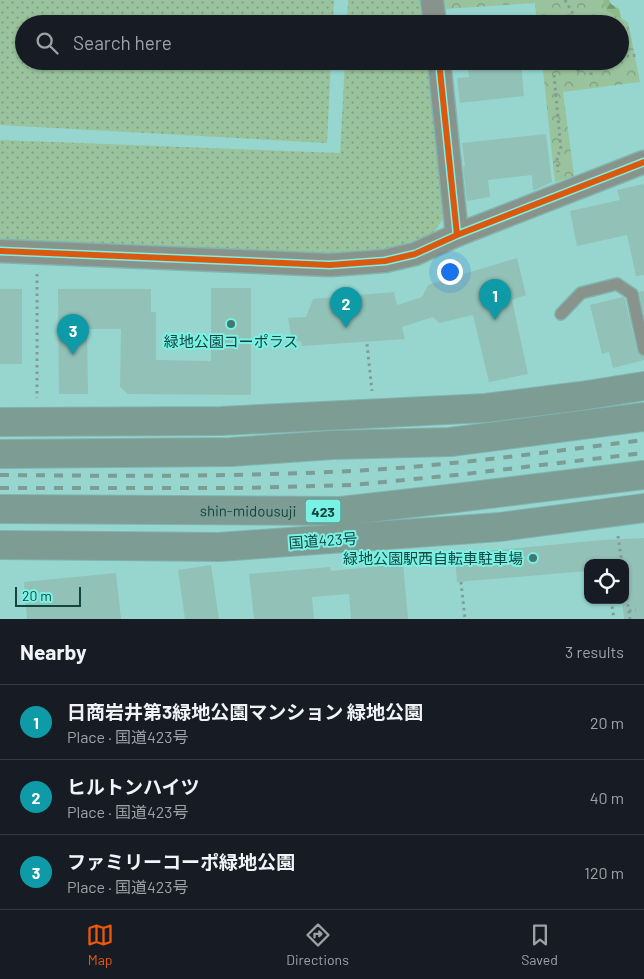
<!DOCTYPE html>
<meta charset="utf-8">
<style>
body{margin:0;font-family:Barlow,"Noto Sans JP",sans-serif;background:#20242c;color:#f1f3f6}
.controls{position:absolute;right:15px;bottom:15px;display:grid;overflow:hidden;border-radius:10px;box-shadow:0 1px 4px #0004}
.controls button{width:45px;height:45px;display:grid;place-items:center;padding:0;border:0;border-bottom:1px solid #363941;background:#171b24;color:#f1f3f6;font:25px sans-serif}
.scale{position:absolute;left:15px;bottom:12px;width:66px;box-sizing:border-box;padding-left:5px;border:2px solid #124641;border-top:0;font-size:14px;line-height:18px;white-space:nowrap;color:#124641;-webkit-text-stroke:4px #7bf1e4;paint-order:stroke}
.you{position:absolute;left:449px;top:271px;width:18px;height:18px;margin:-12px;border:4px solid #fff;border-radius:50%;background:#1a73e8;box-shadow:0 0 0 8px #1a73e833}
.badge{display:grid;place-items:center;width:32px;height:32px;border-radius:50%;background:#ea580c;color:#fff;font-size:16px;font-weight:700}
.pin{position:absolute;translate:-50% -41px;filter:drop-shadow(0 1px 2px #0008)}
.pin::after{content:'';position:absolute;top:26px;width:18px;height:15px;background:inherit;clip-path:polygon(0 0,100% 0,50% 100%)}
.list{margin:0;padding:0;list-style:none}
h2{display:flex;justify-content:space-between;align-items:center;height:65px;margin:0;padding:0 20px;font-size:21px}
h2 small{font-size:16px;font-weight:400;color:#9ea1a6}
.list li{display:grid;grid-template-columns:32px 1fr auto;gap:15px;align-items:center;box-sizing:border-box;height:75px;padding:0 20px;border-top:1px solid #363941}
.list b{display:block;font-size:19px;white-space:nowrap}
.list p{margin:0;font-size:16px;white-space:nowrap;color:#9ea1a6}
.list em{font-size:16px;font-style:normal;color:#9ea1a6}
.icon{flex:none;width:28px;height:28px;fill:none;stroke:currentColor;stroke-width:2;stroke-linecap:round;stroke-linejoin:round}
.map{position:relative;flex:none;width:644px;height:619px;overflow:hidden}
.search{position:absolute;background:#171b24;box-shadow:0 1px 4px #0004;left:15px;right:15px;top:15px;height:55px;display:flex;align-items:center;gap:12px;box-sizing:border-box;padding:0 18px;border-radius:28px;color:#9ea1a6;font-size:19px}
.sheet{height:290px;background:#171b24}
nav{display:flex;justify-content:space-around;align-items:center;box-sizing:border-box;height:70px;border-top:1px solid #363941;background:#171b24;font-size:14px;color:#9ea1a6}
nav a{display:grid;justify-items:center;gap:2px}
nav .on{color:#ea580c}
.map>svg:first-child{display:block}
.grass{fill:url(#grass-dots)}
.forest{fill:url(#forest-firs)}
.park{fill:url(#park-crowns)}
.building{fill:#92c1b7}
.lines{fill:none;stroke-linecap:round;stroke-linejoin:round}
.lane-casing{stroke:#80b4af;stroke-width:14}
.street-casing{stroke:#80b4af;stroke-width:25}
.highway-casing{stroke:#80b4af;stroke-width:30}
.path{stroke:#849a94;stroke-width:3;stroke-dasharray:2.5 4;stroke-linecap:butt}
.lane{stroke:#88938b;stroke-width:11}
.street{stroke:#88938b;stroke-width:22}
.highway{stroke:#7c9c94;stroke-width:28}
.rail{stroke:#7c9c96;stroke-width:4;stroke-dasharray:9 9;stroke-linecap:butt}
.cycleway-casing{stroke:#7bf1e4;stroke-width:9}
.cycleway{stroke:#dd580f;stroke-width:6}
.poi-dot{fill:#407873;stroke:#7bf1e4;stroke-width:2}
.labels{text-anchor:middle;dominant-baseline:central;stroke-width:4;stroke-linejoin:round;paint-order:stroke}
.shield{fill:#7bf1e4;stroke:#327972;stroke-width:1}
.shield-label{font-size:14px;font-weight:bold;fill:#124641}
.poi-label{font-size:15px;fill:#124641;stroke:#7bf1e4}
.street-label{font-size:15px;fill:#124641;stroke:#7bf1e4}
</style>
<div class="map">
<svg width="644" height="619" viewBox="0 0 644 619">
<defs>
<pattern id="grass-dots" width="8" height="8" patternUnits="userSpaceOnUse" patternTransform="scale(1.25)"><rect width="8" height="8" fill="#99c39c"/><path d="M2 2h.1M6 6h.1" fill="none" stroke="#7ba081" stroke-width="1.8" stroke-linecap="round"/></pattern>
<pattern id="forest-firs" width="22" height="20" patternUnits="userSpaceOnUse" patternTransform="scale(1.25)"><rect width="22" height="20" fill="#8cba88"/><path d="M5 1l3.5 6h-7zM16 11l3.5 6h-7z" fill="#719971"/></pattern>
<pattern id="park-crowns" width="20" height="18" patternUnits="userSpaceOnUse" patternTransform="scale(1.25)"><rect width="20" height="18" fill="#99c39c"/><path d="M2 6a3 3 0 1 1 6 0M12 15a3 3 0 1 1 6 0" fill="none" stroke="#7ba081"/></pattern>
</defs>
<rect width="100%" height="100%" fill="#96d6cf"/>
<path class="grass" d="M0,0H334L333,24H24V61H331L327,143L0,125Z
M348,0H423L425,24H347Z
M345,61H428L443,219L433,233L395,248L330,253L0,241V140L340,153Z"/>
<path class="forest" d="M584,0H609L611,4L619,9L626,38L620,24Z"/>
<path class="park" d="M445,0H603L607,11L628,22L640,82L563,92L574,176L555,182L542,61H620V24H537L535,3L446,9Z"/>
<path class="building" d="M481,61H521L524,96L460,103L457,78L469,77L468,67L481,66Z
M546,134L552,182L533,191L532,175L488,180L490,197L467,201L463,166H465L462,143Z
M644,184V275L636,276L627,235L577,246L570,211L620,200L617,190Z
M517,258L526,295L512,300L528,374L489,382L473,315L439,323L433,317L402,327L405,339L302,346L301,341H292L288,318L306,317L313,299L394,292L397,305L422,297L428,285Z
M211,288H251V395L128,394L120,387L121,329H87L88,394H59L58,289H151V312H156V360L211,361Z
M0,289H22V364H0Z
M644,291V314L639,292Z
M623,297L625,299L637,351L639,354L644,356V360L613,368L609,352L602,354L590,305Z
M644,538V619H624L622,600H625V563H588V571L457,582L455,554L603,540Z
M403,564L408,619H351L349,594L312,597L314,619H254L249,574L330,567L331,571Z
M211,565L219,619H185L178,570Z
M116,573L121,619H27L24,582Z"/>
<g class="lines">
<defs>
<path id="lane" d="M561,314L581,293L617,284L632,294L644,349"/>
<path id="street" d="M432,0L435,24
M439,61L457,235
M0,251L330,265L385,261L415,254L457,235L644,162"/>
<g id="highway">
<path d="M0,422L221,421L486,408L581,396L644,386"/>
<path d="M0,454L231,452L332,445L450,442L644,417"/>
<path id="s1" d="M0,509L341,511L456,498L644,475"/>
<path d="M0,545L219,547L500,527L644,508"/>
</g>
</defs>
<use href="#lane" class="lane-casing"/>
<use href="#street" class="street-casing"/>
<use href="#highway" class="highway-casing"/>
<path class="path" d="M565,0L579,24
M620,57L637,55
M577,71L583,63
M554,75L561,150L557,156L558,172
M591,75V69
M37,274V398
M367,344L372,391
M618,536L622,563
M461,582L465,619
M625,585L630,619
M611,600L614,619
M629,611L636,610"/>
<use href="#lane" class="lane"/>
<use href="#street" class="street"/>
<use href="#highway" class="highway"/>
<path class="rail" d="M0,475C117,476 234,477 351,471C449,466 547,452 644,440
M0,488H243L353,485L456,475L644,453"/>
<defs>
<path id="cycleway" d="M439,61L457,235
M0,251L330,265L385,261L415,254L457,235L644,162"/>
</defs>
<use href="#cycleway" class="cycleway-casing"/>
<use href="#cycleway" class="cycleway"/>
</g>
<g class="poi-dot">
<circle cx="231" cy="324" r="5"/>
<circle cx="533" cy="558" r="5"/>
</g>
<g class="labels">
<rect class="shield" x="305.5" y="499.5" width="35" height="23" rx="4"/>
<g class="shield-label">
<text x="323" y="511">423</text>
</g>
<g class="poi-label">
<text x="231" y="341">緑地公園コーポラス</text>
<text x="523" y="558" text-anchor="end">緑地公園駅西自転車駐車場</text>
</g>
<g class="street-label">
<text stroke="none"><textPath href="#s1" startOffset="248">shin-midousuji</textPath></text>
<text transform="translate(323 540) rotate(-4)">国道423号</text>
</g>
</g>
</svg>
<div class="controls">
<button><svg class="icon" aria-label="locate" viewBox="0 0 24 24"><circle cx="12" cy="12" r="6"/><path d="M12 2v4M12 18v4M2 12h4M18 12h4"/></svg></button>
</div>
<div class="scale">20 m</div>
<div class="you"></div>
<div class="pin badge" style="left:495px;top:320px;background:#0f9aa8">1</div>
<div class="pin badge" style="left:346px;top:328px;background:#0f9aa8">2</div>
<div class="pin badge" style="left:73px;top:355px;background:#0f9aa8">3</div>
<div class="search"><svg class="icon" aria-label="search" viewBox="0 0 24 24"><circle cx="10" cy="10" r="6"/><path d="M15 15l6 6"/></svg>Search here</div>
</div>
<section class="sheet">
<h2>Nearby<small>3 results</small></h2>
<ul class="list">
<li><span class="badge" style="background:#0f9aa8">1</span><div><b>日商岩井第3緑地公園マンション 緑地公園</b><p>Place · 国道423号</p></div><em>20 m</em></li>
<li><span class="badge" style="background:#0f9aa8">2</span><div><b>ヒルトンハイツ</b><p>Place · 国道423号</p></div><em>40 m</em></li>
<li><span class="badge" style="background:#0f9aa8">3</span><div><b>ファミリーコーポ緑地公園</b><p>Place · 国道423号</p></div><em>120 m</em></li>
</ul>
</section>
<nav>
<a class="on"><svg class="icon" aria-label="map" viewBox="0 0 24 24"><path d="M3 6l6-2 6 2 6-2v14l-6 2-6-2-6 2zM9 4v14M15 6v14"/></svg>Map</a>
<a><svg class="icon" aria-label="directions" viewBox="0 0 24 24"><path d="M12 3l9 9-9 9-9-9zM9 14v-3h6M13 9l2 2-2 2"/></svg>Directions</a>
<a><svg class="icon" aria-label="saved" viewBox="0 0 24 24"><path d="M7 4h10v16l-5-4-5 4z"/></svg>Saved</a>
</nav>
